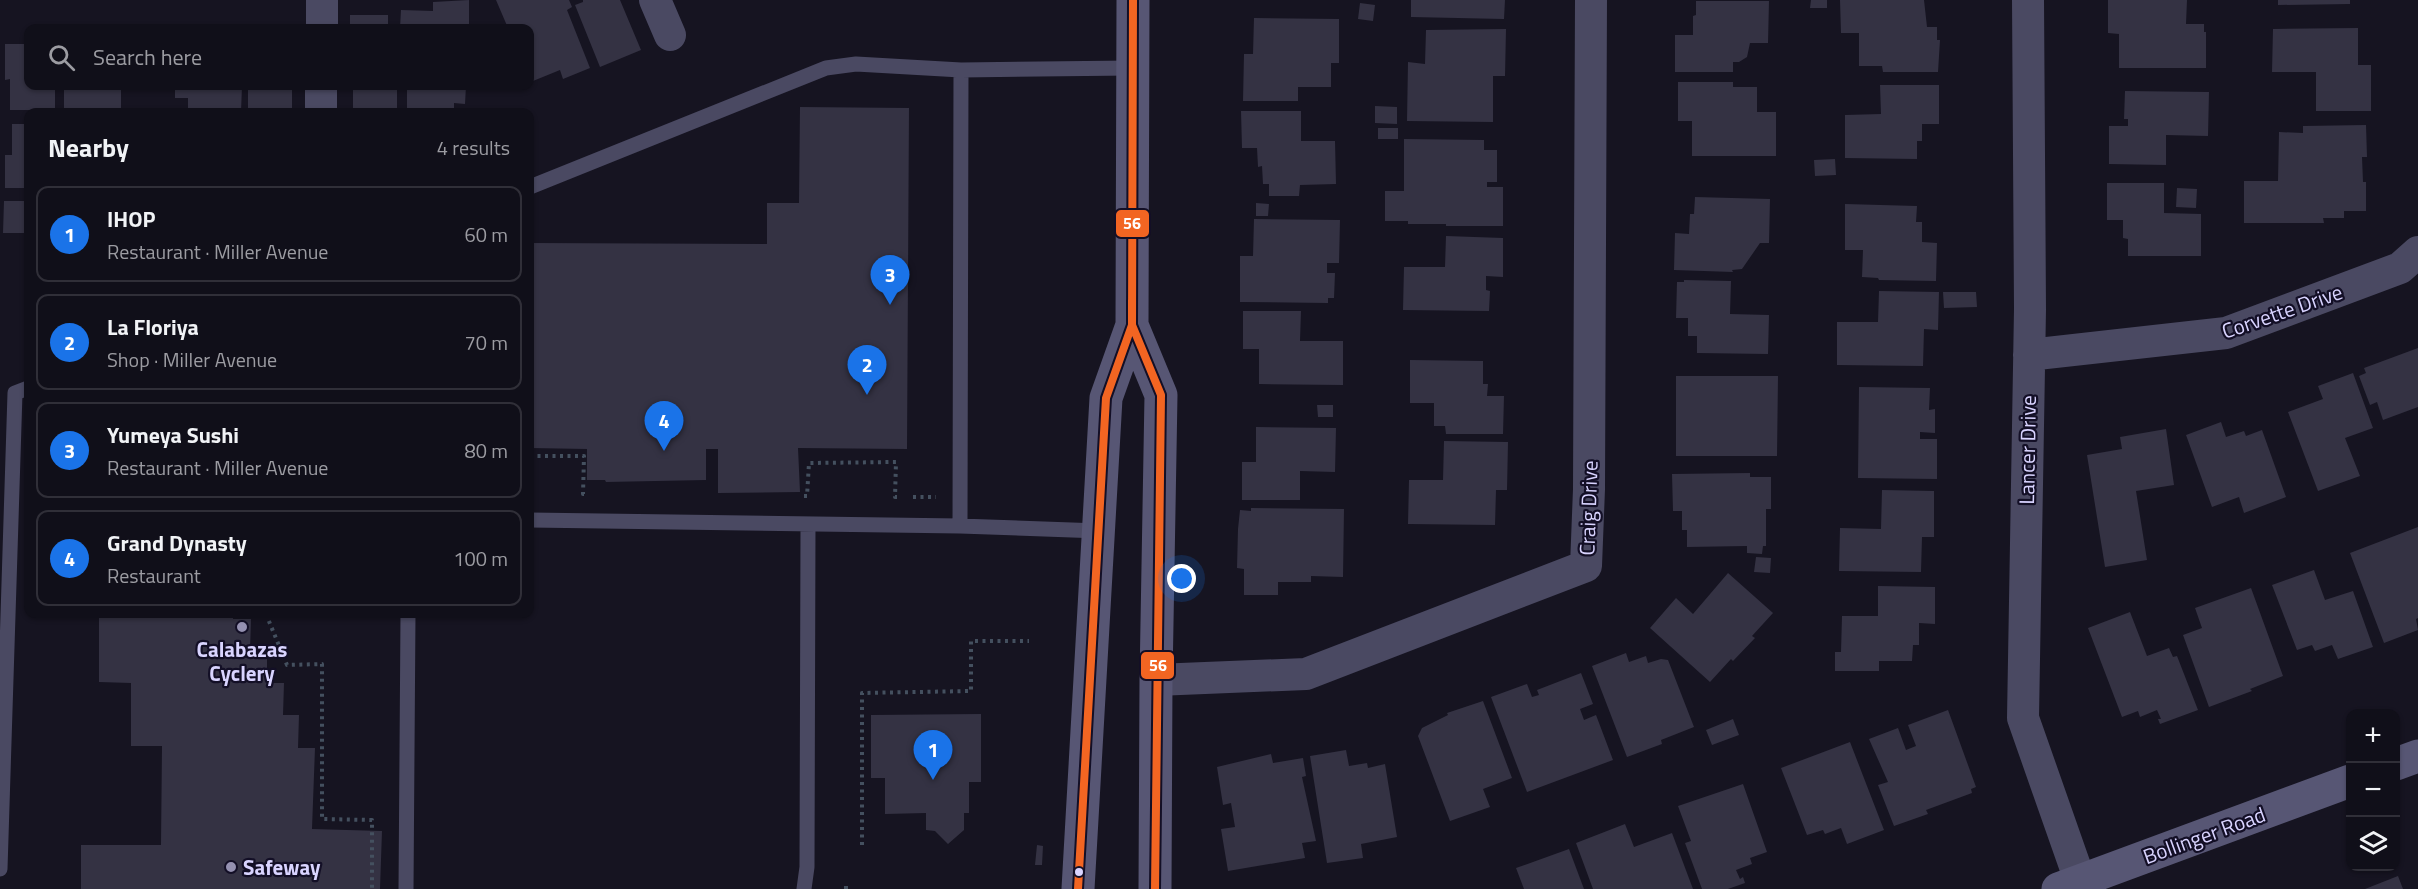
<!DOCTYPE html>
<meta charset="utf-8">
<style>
body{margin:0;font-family:"Titillium Web",sans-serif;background:#191822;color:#f1f3f6}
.controls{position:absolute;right:18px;bottom:18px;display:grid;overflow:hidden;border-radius:12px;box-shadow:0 2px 4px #0004}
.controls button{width:54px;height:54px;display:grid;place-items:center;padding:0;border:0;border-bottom:2px solid #302f38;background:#100f19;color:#f1f3f6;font:30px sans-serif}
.you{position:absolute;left:1182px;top:579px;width:21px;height:21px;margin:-15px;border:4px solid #fff;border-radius:50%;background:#1a73e8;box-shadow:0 0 0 9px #1a73e833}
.badge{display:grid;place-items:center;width:39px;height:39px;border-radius:50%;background:#1a73e8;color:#fff;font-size:20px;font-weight:700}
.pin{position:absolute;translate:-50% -50px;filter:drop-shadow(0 2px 3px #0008)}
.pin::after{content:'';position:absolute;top:32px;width:21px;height:18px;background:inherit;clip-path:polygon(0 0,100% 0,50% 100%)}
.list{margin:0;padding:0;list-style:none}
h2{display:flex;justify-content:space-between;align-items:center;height:78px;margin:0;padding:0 24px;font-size:26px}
h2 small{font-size:20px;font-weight:400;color:#9c9ca2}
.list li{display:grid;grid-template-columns:39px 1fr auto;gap:18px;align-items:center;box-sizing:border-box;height:96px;margin:0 12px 12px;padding:0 12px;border:2px solid #302f38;border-radius:12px}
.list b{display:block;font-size:22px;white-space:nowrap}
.list p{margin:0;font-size:20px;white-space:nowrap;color:#9c9ca2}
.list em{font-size:20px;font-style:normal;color:#9c9ca2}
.icon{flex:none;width:33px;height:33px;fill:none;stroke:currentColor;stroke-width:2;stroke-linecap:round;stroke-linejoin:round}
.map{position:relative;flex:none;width:2418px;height:889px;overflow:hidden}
.search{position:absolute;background:#100f19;box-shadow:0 2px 4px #0004;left:24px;top:24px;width:510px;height:66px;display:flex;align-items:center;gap:15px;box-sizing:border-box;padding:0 21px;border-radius:12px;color:#9c9ca2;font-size:22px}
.panel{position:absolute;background:#100f19;box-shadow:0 2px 4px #0004;left:24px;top:108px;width:510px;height:510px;border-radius:12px}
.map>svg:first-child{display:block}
.building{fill:#343243}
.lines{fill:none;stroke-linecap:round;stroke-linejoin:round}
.path{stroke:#44505f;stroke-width:4;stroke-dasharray:3 4.5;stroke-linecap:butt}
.lane{stroke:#4a4962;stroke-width:15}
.street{stroke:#4a4962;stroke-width:32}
.secondary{stroke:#575674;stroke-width:33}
.bus-1-casing{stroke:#130f26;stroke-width:12}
.bus-1{stroke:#f26522;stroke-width:8}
.poi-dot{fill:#9591b1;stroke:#130f26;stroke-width:2}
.bus-dot{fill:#d9d4ff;stroke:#130f26;stroke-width:2}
.labels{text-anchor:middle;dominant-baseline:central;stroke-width:4.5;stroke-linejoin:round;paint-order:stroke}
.street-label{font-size:21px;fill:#d9d4ff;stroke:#130f26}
.poi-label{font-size:21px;font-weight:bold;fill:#d9d4ff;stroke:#130f26}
.line-badge{stroke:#130f26;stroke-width:2}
.badge-label{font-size:16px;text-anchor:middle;font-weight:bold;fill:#fff}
</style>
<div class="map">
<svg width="2418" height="889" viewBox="0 0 2418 889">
<rect width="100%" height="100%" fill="#161421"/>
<path class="building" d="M469,0V28H400L401,10L433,11V2Z
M496,0H569L572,7L567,10L590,68L563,79L560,70L533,81L530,71V28H508Z
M583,0H620L641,50L600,67L575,5L583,2Z
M1411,0H1505L1504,19L1411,17Z
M1811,0H1827V8H1810Z
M1840,0H1924L1927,27H1937V40H1940L1938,72H1883L1882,66H1859V33H1841Z
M2108,0H2187L2186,24H2204V32H2206V68H2119V34L2108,33Z
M2278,0H2350V4L2278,5Z
M1696,1H1769L1768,43H1750L1747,57L1739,62H1733V72H1675V35H1693V16L1696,15Z
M1360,3L1375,5L1373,21L1358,19Z
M350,15H388V28H350Z
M1254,18L1339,19V63H1331V87H1298V101H1243L1244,54H1253Z
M2358,28V65H2371V111H2316V72H2272L2273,29Z
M1506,29L1505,76H1493V122L1407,121L1408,62L1425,64L1426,30Z
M5,44H28V86H55V110H10V79L5,80Z
M1678,82H1733V87H1757V112H1776V156H1692V121H1678Z
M1880,85H1939V124H1922V141H1917V159L1845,158V115L1881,114Z
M64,86H121V112H64Z
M175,86H242L241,112H188V98H175Z
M248,86H292V112H248Z
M353,86H397V112H353Z
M407,86H466L465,104L454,103V112H407Z
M2125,91L2209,92L2208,136L2166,135V165L2109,164V126H2128V119H2124Z
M1375,106L1397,107V124L1375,123Z
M800,107L909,108L907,449L798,448L800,492L718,493V449H706V480L606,482L605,480H587V449L530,448V243L767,244V203H799Z
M1241,111H1301V141H1335L1336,184L1300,185L1299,196H1269V184H1263L1262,166L1258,167L1257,148H1242Z
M12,124H28V188H5V155H12Z
M2366,125L2367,157H2362L2363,182H2366V211H2344V218H2323L2324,223H2244V181H2278L2279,132L2303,133V126Z
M1378,128H1398V139H1378Z
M1404,139L1484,140V150H1497V182H1487V187H1503V226H1446V224H1408V221H1385V191H1404Z
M1835,159L1836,175L1815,176L1814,160Z
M2107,183H2164V213L2201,214V256H2128V239L2123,238V220H2107Z
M2177,188L2197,189L2196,208L2176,207Z
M1695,197L1770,199L1769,243H1760L1742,269L1732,270L1733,272L1674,270L1675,233L1689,234L1690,214H1694Z
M4,201H28V233H3Z
M1256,203L1269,204L1268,216H1256Z
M1845,204L1917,206L1916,222H1922V242L1937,243L1936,281L1879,280L1878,278L1862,277L1863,250H1845Z
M1254,219L1340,220L1339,263H1327V273H1335L1334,298H1328V303L1240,302V256H1253Z
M1446,236L1503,238V277L1486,276V290L1490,291L1489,311L1403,310L1404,267H1445Z
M1684,280L1731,281L1730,314L1769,315L1768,354L1697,353V336H1688V318H1676L1677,282H1684Z
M1879,291L1939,292L1938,330L1924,329L1923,366L1837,365V322H1878Z
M1943,292H1976L1977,307L1944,308Z
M1243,311H1301L1300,341H1343V385L1259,384V349H1243Z
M2418,348V407L2383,420L2377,402L2370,405L2359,376L2366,373L2364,368Z
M1410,360L1483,361V384H1488L1487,396H1504L1503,434H1446L1445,426H1434V403H1410Z
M2353,373L2373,428L2345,438L2360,476L2318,491L2288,412L2323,399L2318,386Z
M1676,376H1778L1777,456H1676Z
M1859,387L1930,388L1929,410L1935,409V433L1920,432V439H1937V479L1858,478Z
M1317,405H1333V417H1318Z
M2221,422L2226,437L2244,431L2246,436L2262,430L2286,497L2244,513L2239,497L2212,507L2186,435Z
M1256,427L1336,428L1335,472L1300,471V500H1242V462H1256Z
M2166,429L2174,485L2136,491L2147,560L2105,567L2087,455L2122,449L2120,437Z
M1444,441L1508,442L1507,490H1496L1495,525L1408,524L1409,480H1443Z
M1750,473V477H1771V509H1766V546H1763L1762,554L1747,553V546L1687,547V530H1682V511H1673L1672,474Z
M1882,490L1934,491V537H1922L1921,572L1839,571L1840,528L1881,529Z
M1251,508L1344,509L1343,577L1311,576V582H1278V595H1244V569L1237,568L1238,529L1240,510L1251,511Z
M2418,527V618L2416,619L2418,630L2384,643L2350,553Z
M1756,557L1771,558L1770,573L1754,572Z
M2314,570L2325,600L2353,591L2373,647L2338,659L2332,645L2315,651L2312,645L2297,650L2272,585Z
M1728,573L1773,613L1752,636L1755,638L1733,661L1731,659L1710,682L1650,628L1676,598L1693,614Z
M1878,586L1935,587V624L1919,623V645H1913L1912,661H1879V671H1835V652H1841L1842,616H1878Z
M2251,588L2283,676L2250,689L2252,691L2209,707L2183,635L2202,628L2195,608Z
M2130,612L2147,656L2169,648L2173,657L2177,656L2198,710L2160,724L2158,719H2161L2157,710L2140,717L2138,711L2122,717L2088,628Z
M99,614H233V619H251L250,651H267V683H284L283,715H299L298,748H315L312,829L382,831L380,889H81V845H161L162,746H131V683L99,682Z
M1626,653L1629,662L1646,656L1648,663L1661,659L1668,660L1694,727L1661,740L1662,744L1627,757L1592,666Z
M1581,673L1593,704L1580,709L1584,720L1596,715L1613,760L1527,792L1491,697L1527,684L1532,697L1539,695L1537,690Z
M1483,701L1512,778L1483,789L1490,807L1450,821L1418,736L1422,728L1448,715L1447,713Z
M1948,710L1976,787L1971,789L1972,793L1926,810L1928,814L1894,826L1878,785L1888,782L1869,739L1898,728L1906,750L1916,746L1908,725Z
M981,714V782H969V813H964V830L948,844L935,831L926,830V813L885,814V778H871V715Z
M1733,719L1739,735L1712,745L1706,730Z
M1850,742L1884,830L1847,844L1841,828L1825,834L1823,830L1807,835L1781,768Z
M1346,750L1349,766L1367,763L1368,768L1385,764L1397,837L1361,844L1363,858L1327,863L1310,756Z
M1271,754L1273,763L1303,758L1306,776L1302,777L1316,841L1302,843L1305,858L1228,871L1221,829L1235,827L1231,803L1223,805L1217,767Z
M1743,784L1767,852L1750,858L1752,864L1736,870L1740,879L1743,877L1745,883L1728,889H1702L1685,843L1691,841L1678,806Z
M1625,824L1634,847L1672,833L1693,889H1593L1576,843Z
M1037,845L1043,846L1042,865H1035Z
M1569,849L1584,889H1524L1516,868Z
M2398,876L2403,889H2365Z"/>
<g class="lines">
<path class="path" d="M530,456H584L583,494H587
M804,496H807L809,463L896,462L895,497H897
M913,497H936
M266,614L287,665L322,664V819L372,820V889
M862,845V693L971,691V641H1029
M846,886V889"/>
<path class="lane" d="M530,187L826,68L856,64L961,70L1132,68
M530,520L960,526L1100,531
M960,526L961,70
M0,869L15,393L28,388
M406,889L408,614
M804,889L807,867L808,526"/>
<path class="street" d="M655,0L670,35
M2028,0L2030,309L2023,718L2083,889
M322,28V0
M321,112V86
M2029,355L2226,333L2400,268L2418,252
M1156,680L1306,674L1586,566L1589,489L1591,0"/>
<path class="secondary" d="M1132,325L1161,395L1156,680L1155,889
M2396,764L2418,756
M1078,889L1106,398L1132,325L1133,0
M2058,889L2350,781"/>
<defs>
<path id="bus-1" d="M1133,0L1132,325L1161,395L1155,889
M1078,889L1106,398L1132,325V300"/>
</defs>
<use href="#bus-1" class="bus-1-casing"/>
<use href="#bus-1" class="bus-1"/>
</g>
<g class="poi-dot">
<circle cx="242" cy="627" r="6"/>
<circle cx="231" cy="867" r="6"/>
</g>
<circle class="bus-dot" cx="1079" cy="872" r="5"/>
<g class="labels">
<g class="street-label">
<text transform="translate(2282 311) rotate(-19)">Corvette Drive</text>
<text transform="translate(2027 450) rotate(-89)">Lancer Drive</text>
<text transform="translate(1588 508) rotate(-88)">Craig Drive</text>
<text transform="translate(2204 835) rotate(-20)">Bollinger Road</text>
</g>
<g class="poi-label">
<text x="242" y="649">Calabazas<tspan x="242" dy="24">Cyclery</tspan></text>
<text x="243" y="867" text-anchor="start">Safeway</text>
</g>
</g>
<g class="line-badge">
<rect x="1115" y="209" width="35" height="29" rx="6" fill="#f26522"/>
<rect x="1140" y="651" width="35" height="29" rx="6" fill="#f26522"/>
</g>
<g class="badge-label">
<text x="1132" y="229">56</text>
<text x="1158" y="671">56</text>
</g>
</svg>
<div class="controls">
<button>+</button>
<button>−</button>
<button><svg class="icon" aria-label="layers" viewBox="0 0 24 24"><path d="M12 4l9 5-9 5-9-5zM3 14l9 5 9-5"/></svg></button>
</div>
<div class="you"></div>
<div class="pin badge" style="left:933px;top:780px">1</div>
<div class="pin badge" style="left:867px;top:395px">2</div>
<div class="pin badge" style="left:890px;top:305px">3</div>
<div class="pin badge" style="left:664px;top:451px">4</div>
<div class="search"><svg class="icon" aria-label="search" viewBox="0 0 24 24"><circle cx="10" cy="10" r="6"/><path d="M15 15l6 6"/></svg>Search here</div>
<section class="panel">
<h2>Nearby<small>4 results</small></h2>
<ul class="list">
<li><span class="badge">1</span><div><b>IHOP</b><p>Restaurant · Miller Avenue</p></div><em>60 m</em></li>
<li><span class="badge">2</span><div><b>La Floriya</b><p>Shop · Miller Avenue</p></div><em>70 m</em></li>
<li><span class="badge">3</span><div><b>Yumeya Sushi</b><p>Restaurant · Miller Avenue</p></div><em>80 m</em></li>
<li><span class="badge">4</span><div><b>Grand Dynasty</b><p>Restaurant</p></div><em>100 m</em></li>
</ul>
</section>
</div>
